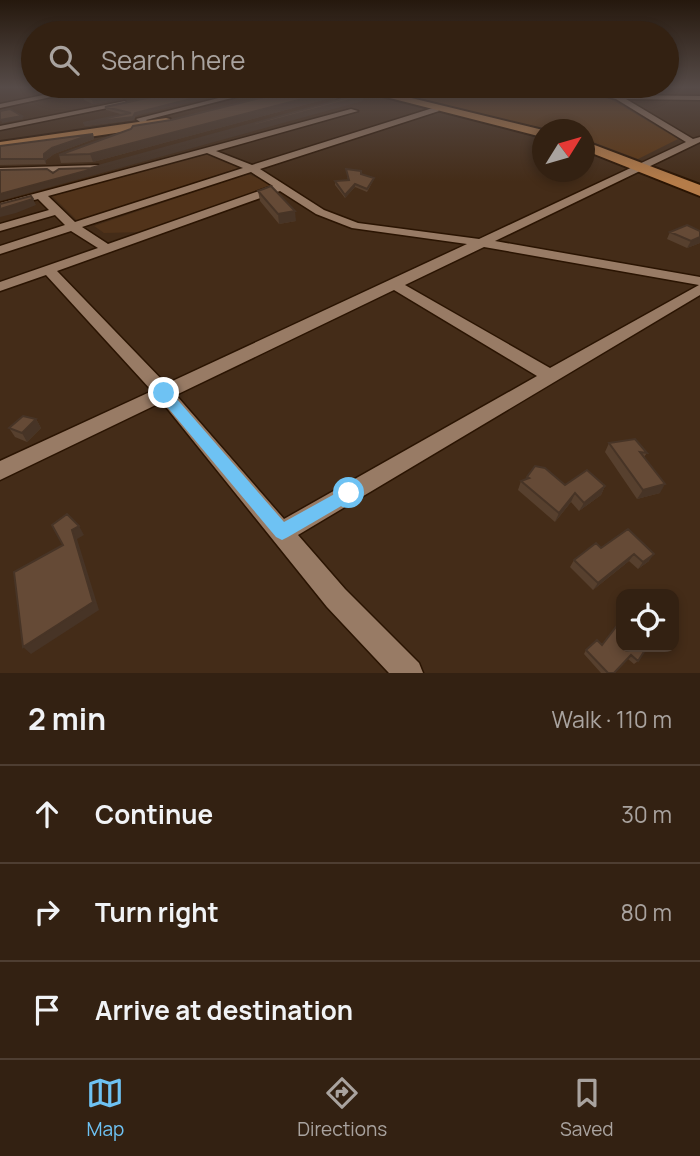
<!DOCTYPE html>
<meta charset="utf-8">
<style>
body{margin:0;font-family:Manrope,sans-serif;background:#3b291b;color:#f1f3f6}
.controls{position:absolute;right:21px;bottom:21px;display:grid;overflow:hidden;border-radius:14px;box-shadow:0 4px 10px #0003}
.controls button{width:63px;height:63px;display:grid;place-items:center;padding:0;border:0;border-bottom:2px solid #4e3e32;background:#332112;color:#f1f3f6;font:35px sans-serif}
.compass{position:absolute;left:532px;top:119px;width:63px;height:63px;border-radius:50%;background:#332112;box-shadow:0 4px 10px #0003;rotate:53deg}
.stop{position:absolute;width:21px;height:21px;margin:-16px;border:5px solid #6ec2f3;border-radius:50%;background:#fff}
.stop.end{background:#6ec2f3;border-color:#fff;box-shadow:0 2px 7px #0008}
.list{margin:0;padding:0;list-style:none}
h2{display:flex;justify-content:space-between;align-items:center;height:91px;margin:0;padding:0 28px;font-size:30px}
h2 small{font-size:23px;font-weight:400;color:#a9a39f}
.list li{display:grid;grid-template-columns:46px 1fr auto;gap:21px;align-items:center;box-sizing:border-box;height:98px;padding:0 28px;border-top:2px solid #4e3e32}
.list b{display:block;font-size:26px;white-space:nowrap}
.list em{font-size:23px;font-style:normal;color:#a9a39f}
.icon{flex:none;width:38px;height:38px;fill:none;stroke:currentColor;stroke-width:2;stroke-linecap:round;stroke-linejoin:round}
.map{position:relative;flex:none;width:700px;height:673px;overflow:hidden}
.search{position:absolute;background:#332112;box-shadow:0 4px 10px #0003;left:21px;right:21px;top:21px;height:77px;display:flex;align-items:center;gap:18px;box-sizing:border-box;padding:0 24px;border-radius:38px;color:#a9a39f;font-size:26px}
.sheet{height:385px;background:#332112}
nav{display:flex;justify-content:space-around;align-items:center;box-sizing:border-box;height:98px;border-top:2px solid #4e3e32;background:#332112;font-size:19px;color:#a9a39f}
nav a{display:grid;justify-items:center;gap:4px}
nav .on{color:#6ec2f3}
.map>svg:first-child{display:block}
.built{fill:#51331a}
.green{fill:#5e3611}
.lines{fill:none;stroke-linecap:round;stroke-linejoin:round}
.minor-casing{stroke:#2a1402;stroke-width:3}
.primary-casing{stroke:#2a1402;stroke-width:4}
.minor{fill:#987b65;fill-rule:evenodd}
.primary{fill:#b57c49;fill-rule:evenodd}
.wall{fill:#57402e}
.shaded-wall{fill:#473426}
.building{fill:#654a36;stroke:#473426;stroke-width:2}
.route{fill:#6ec2f3}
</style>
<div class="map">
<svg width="700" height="673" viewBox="0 0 700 673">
<rect width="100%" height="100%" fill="#442c18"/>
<path class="built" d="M208,153L245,170L81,224L50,194Z
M248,174L274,185L145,232L104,233L94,226Z"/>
<path class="green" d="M433,87H560L609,98L678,139L638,159L585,139L584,130L547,129L392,96Z"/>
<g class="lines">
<defs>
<path id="minor" d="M82,87H97L0,108V104Z
M127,87H137L176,103L171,104Z
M262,87H275L146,120L151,125L147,127L136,119Z
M569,87H583L617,95L700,96V100L626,99L693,139L700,137V142L495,241L700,277V295L298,535L345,589L419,663L423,673H389L327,607L162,402L0,480V461L152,391L46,275L0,291V282L98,248L71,231L0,254V246L65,225L55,215L0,231V224L49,210L38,199L0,209V203L351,109L358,111L216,151L252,165L436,107L439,111L260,169L324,210L358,223L479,239L686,142L616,99ZM207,153L243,168L75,222L48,196ZM251,172L273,186L108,244L82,227ZM280,191L316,214L352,228L467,244L166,384L57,271ZM484,247L699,285L550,368L405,285ZM394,290L537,376L284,519L176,395Z
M370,90L372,93L340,102L337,100Z
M125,101L127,104L0,130V126Z
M98,165V169L95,170L0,174V168Z"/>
<path id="primary" d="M347,87H366L543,130L542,137Z
M166,118L170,119V125L0,150V142Z
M584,141L700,185V196L584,150Z"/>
</defs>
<use href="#minor" class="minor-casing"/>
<use href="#primary" class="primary-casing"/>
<use href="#minor" class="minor"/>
<use href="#primary" class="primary"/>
</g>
<path class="wall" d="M142,87H183L161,91Z
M198,87L135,116L134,120L85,126L83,123L124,115L106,110L105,107Z
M341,89V95L93,162L61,163L59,155L171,120Z
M83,95H138L93,104L84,100Z
M93,134L94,139L54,154L46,160V164L0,165V146Z
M346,169L374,178L373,181L367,192L355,187L345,198L335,185V181L348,180Z
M258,191L296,221L279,224L260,201Z
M700,231V243L687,248L667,239L670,232Z
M36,419L41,428L27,442L15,437L9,428Z
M609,443L647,453L644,457L660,493L637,499L605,452Z
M527,477L565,485L605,486L601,495L579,511L571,502L555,522L518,490L521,481L526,479Z
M628,529L649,561L638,569L629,561L593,590L570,567L574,560L601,548Z
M619,623L638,661L634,664L628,659L614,673H601L584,654L586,650L602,645Z"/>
<path class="shaded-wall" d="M166,87H183L161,91L160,88Z
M238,87H249L135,116L134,120L85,126L83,123L135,113Z
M274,87H286L254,95V92Z
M341,89V95L93,162L90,154Z
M137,90L138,95L93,104L92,99Z
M363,96V101L0,201V194Z
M22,116L23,119L2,123L1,120Z
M93,134L94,139L54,154L46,160V164L44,159V154L52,148Z
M355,184V187L345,198V195Z
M33,199L36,205L16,213L0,217V209Z
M295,211L296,221L279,224L278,214Z
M700,237V243L687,248L691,241Z
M36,419L41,428L27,442L22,433Z
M665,484L660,493L637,499L643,490Z
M605,486L601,495L579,511L584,503Z
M575,493L571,502L555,522L559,513Z
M79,526L84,535L77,539L99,610L31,654L23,647L72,530Z
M634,554L629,561L593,590L598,583Z
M654,554L649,561L638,569L643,562Z"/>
<path class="building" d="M118,87H131L137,90L92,99L83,95Z
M198,87H238L135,113L133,117L83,123L131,113L105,107Z
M267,87H274L254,92Z
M304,87H334L341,89L90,154L59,155L131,129L133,126L171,120Z
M357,95L363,96L0,194V170L47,169L53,173L59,169L91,168Z
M10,109L22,116L0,120V111Z
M93,134L52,148L44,154V159H0V146Z
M346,169L361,171V174L374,178L367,189L355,184L345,195L335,181L349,180Z
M271,186L295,211L278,214L258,191Z
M31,196L33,199L0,209V204Z
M687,225L700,231V237L691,241L670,232Z
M23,416L36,419L22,433L9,428Z
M635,439L647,453L640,452L665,484L643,490L609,443Z
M535,466L545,468L565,485L587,470L605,486L584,503L575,493L559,513L521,481L529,478L527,477Z
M67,514L79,526L72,530L93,602L23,647L14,572L63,545L52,525Z
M628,529L654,554L643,562L634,554L598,583L574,560L596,543L601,548Z
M619,623L621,625V647H647L638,661L631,655L614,673H608L586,650L597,640L602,645Z"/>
<linearGradient id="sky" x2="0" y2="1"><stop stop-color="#25180d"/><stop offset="0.48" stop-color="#564b48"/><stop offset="1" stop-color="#564b48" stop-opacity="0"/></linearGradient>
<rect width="700" height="182" fill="url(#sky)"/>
<path class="route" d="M164,389L169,390L284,522L349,486L355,488L357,493L355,498L288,537L282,540L276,537L159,397V390Z"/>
</svg>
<div class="controls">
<button><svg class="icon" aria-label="locate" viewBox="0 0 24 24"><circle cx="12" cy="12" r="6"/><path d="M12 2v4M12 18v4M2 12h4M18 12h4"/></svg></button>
</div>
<svg class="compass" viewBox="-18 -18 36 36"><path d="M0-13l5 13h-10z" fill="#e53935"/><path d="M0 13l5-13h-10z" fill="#a9a39f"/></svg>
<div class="stop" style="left:349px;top:493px"></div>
<div class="stop end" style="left:164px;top:393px"></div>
<div class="search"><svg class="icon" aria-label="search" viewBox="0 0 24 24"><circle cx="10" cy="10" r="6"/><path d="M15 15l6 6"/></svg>Search here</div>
</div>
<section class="sheet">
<h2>2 min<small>Walk · 110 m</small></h2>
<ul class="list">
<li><svg class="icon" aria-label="ahead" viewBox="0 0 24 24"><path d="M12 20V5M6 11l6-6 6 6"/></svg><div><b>Continue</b></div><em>30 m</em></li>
<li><svg class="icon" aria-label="right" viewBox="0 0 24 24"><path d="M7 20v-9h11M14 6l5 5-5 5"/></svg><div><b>Turn right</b></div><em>80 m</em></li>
<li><svg class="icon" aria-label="arrive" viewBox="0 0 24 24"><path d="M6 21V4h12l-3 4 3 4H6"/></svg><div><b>Arrive at destination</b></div></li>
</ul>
</section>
<nav>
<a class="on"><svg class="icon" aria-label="map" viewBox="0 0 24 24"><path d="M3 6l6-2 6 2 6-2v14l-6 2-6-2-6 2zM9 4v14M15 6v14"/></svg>Map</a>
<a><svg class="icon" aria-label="directions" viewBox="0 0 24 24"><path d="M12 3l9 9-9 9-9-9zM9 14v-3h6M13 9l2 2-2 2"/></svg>Directions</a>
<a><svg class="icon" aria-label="saved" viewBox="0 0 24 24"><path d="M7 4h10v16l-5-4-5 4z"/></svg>Saved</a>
</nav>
